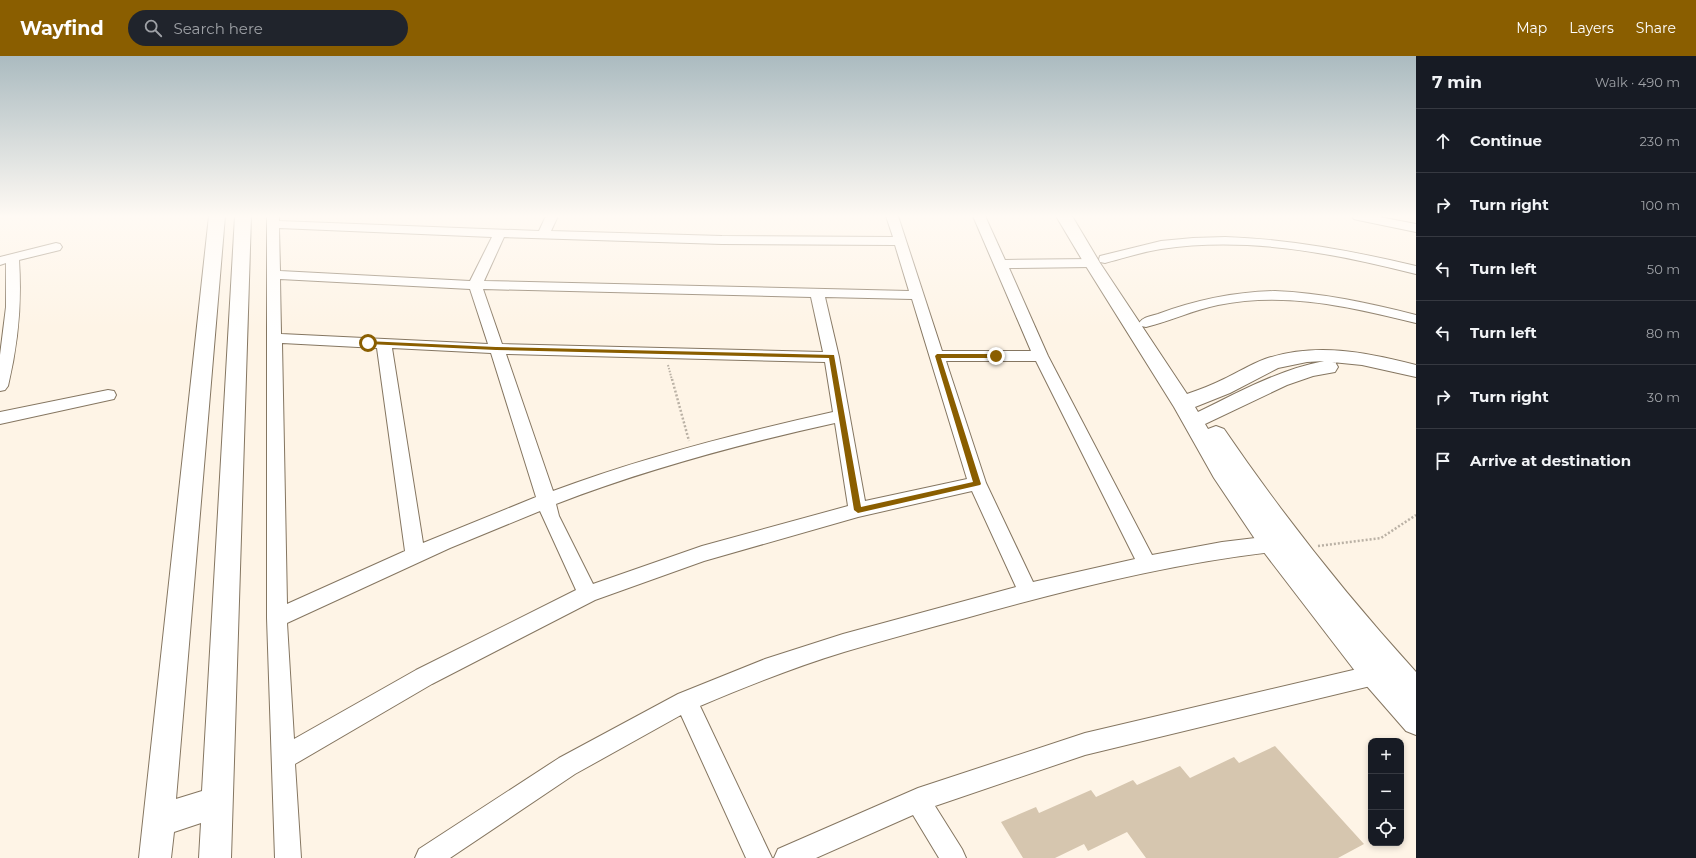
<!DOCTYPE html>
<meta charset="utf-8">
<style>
body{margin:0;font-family:Montserrat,sans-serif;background:#20242c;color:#f1f3f6}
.controls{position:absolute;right:12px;bottom:12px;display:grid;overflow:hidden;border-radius:8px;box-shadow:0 2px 6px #0003}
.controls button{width:36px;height:36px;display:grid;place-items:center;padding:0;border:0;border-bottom:1px solid #363941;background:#171b24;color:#f1f3f6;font:20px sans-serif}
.stop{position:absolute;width:12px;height:12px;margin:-9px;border:3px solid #8a5e00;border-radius:50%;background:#fff}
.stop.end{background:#8a5e00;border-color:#fff;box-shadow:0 1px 4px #0008}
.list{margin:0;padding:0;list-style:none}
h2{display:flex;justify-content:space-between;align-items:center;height:52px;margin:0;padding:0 16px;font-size:17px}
h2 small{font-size:13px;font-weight:400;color:#9ea1a6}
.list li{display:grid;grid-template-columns:26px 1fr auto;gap:12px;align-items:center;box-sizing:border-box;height:64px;padding:0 16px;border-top:1px solid #363941}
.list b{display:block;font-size:15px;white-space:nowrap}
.list em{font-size:13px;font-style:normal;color:#9ea1a6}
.icon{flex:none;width:22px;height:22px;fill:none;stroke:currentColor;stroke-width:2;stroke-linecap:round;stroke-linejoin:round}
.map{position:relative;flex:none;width:1416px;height:802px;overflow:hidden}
header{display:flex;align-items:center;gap:24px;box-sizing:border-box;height:56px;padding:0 20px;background:#8a5e00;color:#fff}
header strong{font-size:19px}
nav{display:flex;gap:22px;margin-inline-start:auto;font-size:14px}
.search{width:280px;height:36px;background:#20242c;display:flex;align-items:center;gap:10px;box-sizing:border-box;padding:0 14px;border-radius:22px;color:#9ea1a6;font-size:15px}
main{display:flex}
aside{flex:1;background:#171b24}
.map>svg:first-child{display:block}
.building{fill:#d6c6af}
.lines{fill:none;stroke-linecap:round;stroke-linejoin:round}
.street-casing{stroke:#857661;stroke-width:2}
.secondary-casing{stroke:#857661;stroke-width:2}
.path-far1{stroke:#bab1a5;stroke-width:2;stroke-dasharray:1.5 1.5;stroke-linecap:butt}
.path{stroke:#bab1a5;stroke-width:2.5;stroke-dasharray:2 2;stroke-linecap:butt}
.street{fill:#fff;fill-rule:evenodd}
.secondary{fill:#fff;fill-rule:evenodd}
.route{fill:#8a5e00}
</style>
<header>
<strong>Wayfind</strong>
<div class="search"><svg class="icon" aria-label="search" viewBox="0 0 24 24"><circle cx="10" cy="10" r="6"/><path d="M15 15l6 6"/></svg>Search here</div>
<nav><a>Map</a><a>Layers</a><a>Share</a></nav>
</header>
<main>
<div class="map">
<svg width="1416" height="802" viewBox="0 0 1416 802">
<rect width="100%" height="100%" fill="#fef4e6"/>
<path class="building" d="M1275,690L1364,788L1338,802H1146L1127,776L1088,795L1084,788L1055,802H1023L1001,766L1036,751L1039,757L1091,734L1096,741L1133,724L1137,729L1180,710L1190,722L1234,701L1239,707Z"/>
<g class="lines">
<defs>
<path id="street" d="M267,160H279V165L539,175L546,160H558L551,175L722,180L893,181L886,160H898L942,295H1031L973,160H985L1005,204L1092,203L1097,204L1099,207L1097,210L1092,211L1009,212L1048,300L1152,499L1222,486L1272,480L1279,483L1281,488L1279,493L1272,496C1168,508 1066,534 966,562C925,573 884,584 844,596C795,611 747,630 700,650L772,802H746L681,659L575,718L450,802H415L419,793L559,702L678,638L765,603L843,578L1016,531L972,435L858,461L704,505L595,544L432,628L295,708L301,802H275L267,562ZM279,172L492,181L470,225L280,215ZM504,181L722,188L895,189L909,235L484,225ZM280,223L470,233L488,288L281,278ZM483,233L811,241L823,296L502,288ZM825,241L912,243L967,423L865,445L839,301ZM282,287L377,292L405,495L287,548ZM392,292L491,297L536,441L423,487ZM506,298L825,306L833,356C738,377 644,401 553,435ZM946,305H1036L1135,503L1033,526L986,427ZM835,367L848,450L702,490L593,528L559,460L556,448C647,413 740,388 835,367ZM540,455L576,534L416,614L294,683L287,567L450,492Z
M1352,160H1374L1416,168V176L1358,164L1354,163Z
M1225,181C1290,183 1353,195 1416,210V218C1333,197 1247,180 1161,193C1142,196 1124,202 1105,207L1100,206L1099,203L1100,200L1161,185L1193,182Z
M56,187L60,188L62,191L60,194L19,204C22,248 18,288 8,330L5,334L0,335V299L6,251V207L0,209V201Z
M1275,235C1323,237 1369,247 1416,259V267C1351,251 1285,235 1218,249C1193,254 1171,265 1146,271L1141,270L1139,267C1143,261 1151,260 1158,258C1196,244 1234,236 1275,235Z
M108,334L114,335L116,339L114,343L0,368V356Z
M1383,607L1391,610L1394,617L1391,624L1383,627L1085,699L935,750L962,793L966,802H939L913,759L816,802H774L778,793L918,732L1085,677Z"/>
<path id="secondary" d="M209,160H225L176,743L202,735L235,160H251L231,802H199L201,767L174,776L171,802H139Z
M1056,160H1072L1100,207L1187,338C1199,334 1212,329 1224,323C1237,317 1251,308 1265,303C1316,286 1365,296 1416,309V321L1362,309L1332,306H1335L1338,311L1335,316L1313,320L1287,329L1205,368L1208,373L1216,370L1224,373C1282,458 1346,539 1416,616V679L1406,675L1365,628L1263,495L1214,422L1174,351L1084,207ZM1324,305C1278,314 1239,336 1198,356L1195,351L1230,337L1278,312L1307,306Z"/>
</defs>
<use href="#street" class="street-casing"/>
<use href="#secondary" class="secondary-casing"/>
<path class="path-far1" d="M668,309L672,324"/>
<path class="path" d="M672,323L689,385
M1318,490L1381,482L1416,459"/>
<use href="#street" class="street"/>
<use href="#secondary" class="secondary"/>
</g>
<linearGradient id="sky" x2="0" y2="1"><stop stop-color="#abbbc0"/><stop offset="0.59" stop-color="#fffaf4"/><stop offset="1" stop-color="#fffaf4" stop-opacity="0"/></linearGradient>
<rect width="1416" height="272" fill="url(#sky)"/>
<path class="route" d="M366,285L496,291L834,299L861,451L973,426L935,300L937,298H996L999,300L996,302H941L981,428L980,429L858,457L854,454L829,302L496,294L368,288H366Z"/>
</svg>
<div class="controls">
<button>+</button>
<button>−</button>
<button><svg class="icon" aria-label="locate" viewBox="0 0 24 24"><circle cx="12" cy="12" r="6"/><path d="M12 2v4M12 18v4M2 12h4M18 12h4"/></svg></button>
</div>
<div class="stop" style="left:368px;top:287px"></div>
<div class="stop end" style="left:996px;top:300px"></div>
</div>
<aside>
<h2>7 min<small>Walk · 490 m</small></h2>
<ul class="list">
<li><svg class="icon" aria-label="ahead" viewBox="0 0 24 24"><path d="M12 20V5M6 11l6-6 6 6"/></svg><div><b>Continue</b></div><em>230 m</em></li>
<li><svg class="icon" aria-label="right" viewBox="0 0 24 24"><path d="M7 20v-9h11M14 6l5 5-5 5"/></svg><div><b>Turn right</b></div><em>100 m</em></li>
<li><svg class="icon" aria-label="left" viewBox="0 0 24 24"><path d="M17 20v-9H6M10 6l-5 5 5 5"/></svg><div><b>Turn left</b></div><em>50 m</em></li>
<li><svg class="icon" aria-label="left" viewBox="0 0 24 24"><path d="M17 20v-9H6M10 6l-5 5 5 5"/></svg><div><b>Turn left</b></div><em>80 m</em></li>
<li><svg class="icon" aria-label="right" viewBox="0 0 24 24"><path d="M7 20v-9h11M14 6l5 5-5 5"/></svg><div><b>Turn right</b></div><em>30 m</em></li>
<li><svg class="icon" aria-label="arrive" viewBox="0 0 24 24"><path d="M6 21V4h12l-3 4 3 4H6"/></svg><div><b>Arrive at destination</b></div></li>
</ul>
</aside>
</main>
